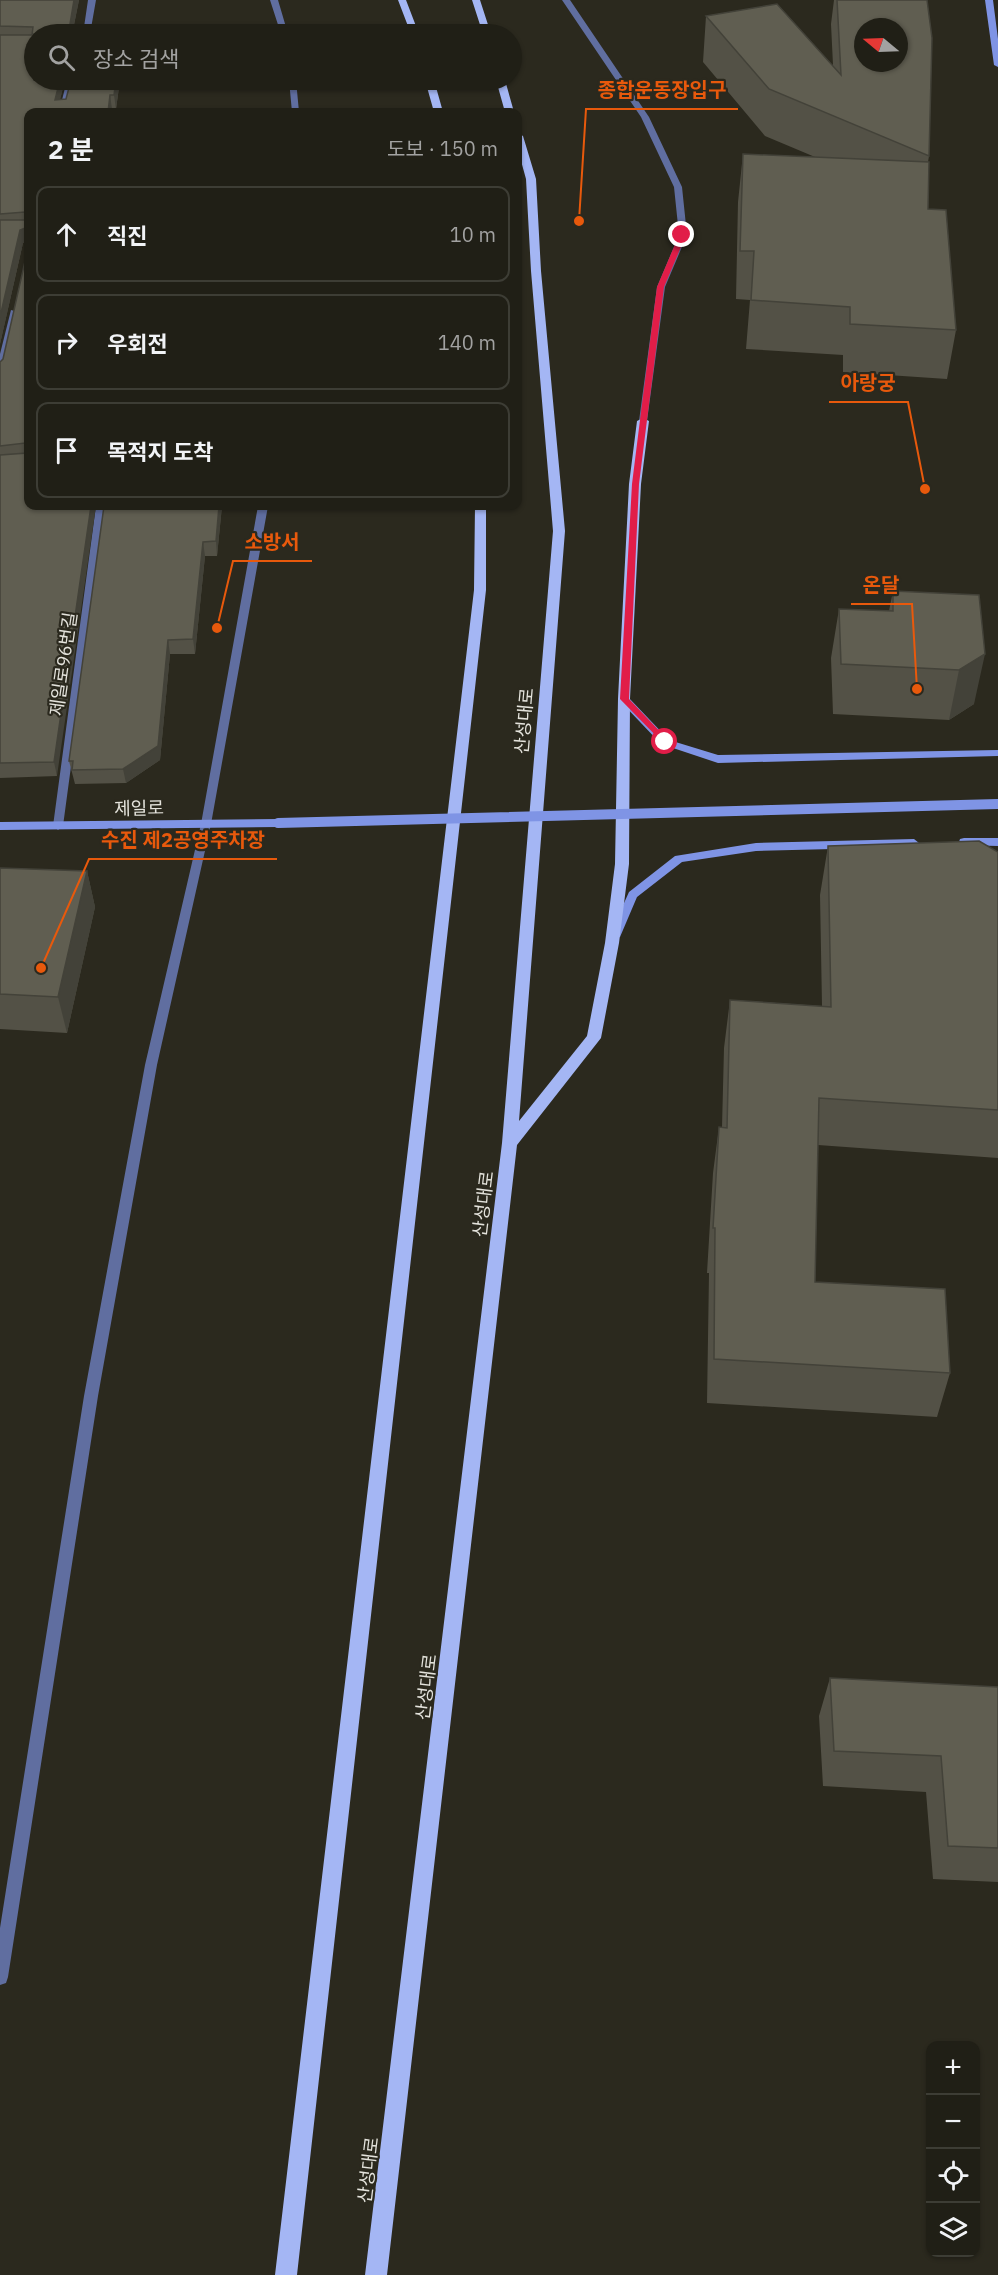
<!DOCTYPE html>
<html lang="ko">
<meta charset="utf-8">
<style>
body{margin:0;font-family:"IBM Plex Sans","Noto Sans KR",sans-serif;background:#28271f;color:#f1f3f6}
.controls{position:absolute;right:18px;bottom:18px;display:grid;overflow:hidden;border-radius:12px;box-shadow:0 2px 4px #0004}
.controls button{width:54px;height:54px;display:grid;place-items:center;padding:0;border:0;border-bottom:2px solid #3d3d35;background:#201f16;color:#f1f3f6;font:30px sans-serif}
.compass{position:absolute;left:854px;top:18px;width:54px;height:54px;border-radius:50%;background:#201f16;box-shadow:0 2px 4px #0004;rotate:289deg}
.stop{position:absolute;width:18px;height:18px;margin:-14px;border:4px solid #e11d48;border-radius:50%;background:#fff}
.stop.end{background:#e11d48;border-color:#fff;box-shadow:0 2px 6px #0008}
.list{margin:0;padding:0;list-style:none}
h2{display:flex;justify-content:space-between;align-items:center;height:78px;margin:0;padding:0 24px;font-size:26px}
h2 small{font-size:20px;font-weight:400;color:#a2a2a1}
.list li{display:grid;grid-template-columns:39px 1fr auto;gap:18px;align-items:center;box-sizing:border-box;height:96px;margin:0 12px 12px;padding:0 12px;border:2px solid #3d3d35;border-radius:12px}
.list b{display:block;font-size:22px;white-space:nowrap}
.list em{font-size:20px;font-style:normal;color:#a2a2a1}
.icon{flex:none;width:33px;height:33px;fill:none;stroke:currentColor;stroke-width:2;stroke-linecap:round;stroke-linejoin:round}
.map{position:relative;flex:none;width:998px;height:2275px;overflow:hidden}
.search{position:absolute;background:#201f16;box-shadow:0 2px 4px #0004;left:24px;top:24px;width:498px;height:66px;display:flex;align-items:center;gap:15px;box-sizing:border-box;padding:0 21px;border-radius:33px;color:#a2a2a1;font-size:22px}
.panel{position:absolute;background:#201f16;box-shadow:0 2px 4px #0004;left:24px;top:108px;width:498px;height:402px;border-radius:12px}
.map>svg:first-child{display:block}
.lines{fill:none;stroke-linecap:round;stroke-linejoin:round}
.lane{fill:#606ea0;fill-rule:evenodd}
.street{fill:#606ea0;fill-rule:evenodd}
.secondary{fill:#7f94e5;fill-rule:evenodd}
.primary{fill:#a4b6f4;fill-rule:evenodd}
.secondary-bridge{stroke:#7f94e5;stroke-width:10}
.wall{fill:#535146}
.shaded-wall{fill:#434239}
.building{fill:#605e51;stroke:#434239;stroke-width:1.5;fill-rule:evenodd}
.route{fill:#e11d48}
.labels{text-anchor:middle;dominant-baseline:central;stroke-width:4.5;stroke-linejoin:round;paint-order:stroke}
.street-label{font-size:18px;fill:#e4e3dc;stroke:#2b291e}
.leader{fill:none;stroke:#e8590c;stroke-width:2}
.callout-dot{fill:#e8590c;stroke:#2b291e;stroke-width:2}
.callout-label{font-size:20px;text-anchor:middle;font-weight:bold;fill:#e8590c;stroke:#2b291e;stroke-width:4.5;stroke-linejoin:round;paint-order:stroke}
</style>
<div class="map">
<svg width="998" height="2275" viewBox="0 0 998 2275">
<rect width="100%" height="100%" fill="#2b291e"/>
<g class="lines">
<path class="lane" d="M88,0H96L90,34H83Z
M67,80H75L66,112H59Z
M11,310L18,312L4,373L0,376V354Z
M96,506H106L63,826L58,830L53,826Z"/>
<path class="street" d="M270,0H278L288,34H281Z
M562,0H570L649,117L682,187L687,235L665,287L647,421L643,424L639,421L657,287L679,235L674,187L641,117Z
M289,80H296L299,112H292Z
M258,506H268L211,824L157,1065L98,1396L8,1977L6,1983L0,1985V1928L84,1396L145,1065L201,824Z"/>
<path class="secondary" d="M985,0H993L998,39V67L994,65Z
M624,696L628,697L669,740L718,755L998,750V756L718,763L661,744L620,701V697Z
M278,819L283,823L278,827L0,830V822Z
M964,838H998V846L960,845L959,842L960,839Z
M914,839L919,843L914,847L756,851L682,862L637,897L620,937L616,938L610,934L629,892L675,856L756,843Z"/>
<path class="primary" d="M398,0H406L419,34H411Z
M472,0H480L491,34H483Z
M425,80H434L443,112H434Z
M496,80H505L514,112H505Z
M518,133L523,136L536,179L541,271L565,531L519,1121L587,1036L605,943L615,864L618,699L629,484L637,421L643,418L649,421L641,484L630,699L629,864L619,943L601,1038L517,1145L387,2275H365L502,1143L553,531L531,271L526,179L518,150Z
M475,506H486V590L297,2275H275L474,590Z"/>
<path class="secondary-bridge" d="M278,823L998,804"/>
</g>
<path class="wall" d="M0,0H79L73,30H117V34H34L65,80L60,99H66L120,80L116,109L28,112L57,776L0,778V362L3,359L28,248L27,242L23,243L0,344Z
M834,0H927L929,156L928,162V209L956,330L947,379L843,372V355L746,349L750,300L736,299L738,202L743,154L815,157L765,136L703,62L706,16L833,65L831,24Z
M222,506L217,556H205L195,654H170L160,760L126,783L75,784L69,761Z
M893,591L979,595L974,704L949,720L833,714L831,658L839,609L889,611Z
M828,846L998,852V1158L818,1145L815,1282L950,1373L937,1417L707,1403L709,1273H707L713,1173L719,1127H722L724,1048L730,1000L822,1006L820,895Z
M0,868L87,871L95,907L67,1033L0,1029Z
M830,1678L998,1687V1882L933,1879L926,1792L823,1786L819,1716Z"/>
<path class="shaded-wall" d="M74,0H79L72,34L69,30Z
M60,80H65L57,112L55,100Z
M116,80H120L116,109L114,95Z
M110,95L112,109V112H108Z
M25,228L28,242L23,243L0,344V317L20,230Z
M91,506H96L57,776L54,762Z
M219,506H222L217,556L216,541Z
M203,542L205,556L195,654L193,639Z
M168,640L170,654L160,760L126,783L123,769Z
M985,654L974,704L949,720L959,670Z
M87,871L95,907L67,1033L58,997Z"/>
<path class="building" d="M0,0H74L69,30H117L116,34H34V80H60L55,100L66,99L71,80H116L114,95H110L108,112H28V506H91L54,762L0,763V455L27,453L25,443L0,446V362L3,359L28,248L25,228L20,230L0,317V220H27L25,212L0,214V35H32L33,27L0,26Z
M837,0H927L932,38L929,156L769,89L706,16L777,4L841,75ZM863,27H899V63H863Z
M743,154L929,162L928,209L946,210L956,330L850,324V307L751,300L754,251H740Z
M104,506H219L216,541L203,542L193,639L168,640L158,746L123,769L72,770L73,761H69Z
M893,591L979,595L985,654L959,670L841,664L839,609L893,611Z
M979,841L998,852V1110L819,1098L815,1282L945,1289L950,1373L714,1359L715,1228H713L719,1127L727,1128L730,1000L831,1007L828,846Z
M0,868L87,871L58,997L0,994Z
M830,1678L998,1687V1848L948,1846L941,1756L834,1751Z"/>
<path class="route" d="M682,233L686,235L664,287L647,420L639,484L629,699L668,740L665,745L620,699L632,484L640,420L657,287L679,235Z"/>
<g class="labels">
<g class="street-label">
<text transform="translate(63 664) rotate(-82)">제일로96번길</text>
<text transform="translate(524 721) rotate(-85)">산성대로</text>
<text transform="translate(139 808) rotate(-1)">제일로</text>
<text transform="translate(483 1204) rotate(-83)">산성대로</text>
<text transform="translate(426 1687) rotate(-83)">산성대로</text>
<text transform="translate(368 2170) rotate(-83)">산성대로</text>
</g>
</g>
<path class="leader" d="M579 221L586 109H738M925 489L908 402H829M217 628L233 561H312M917 689L912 604H851M41 968L89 859H277"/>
<g class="callout-dot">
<circle cx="579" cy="221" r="6"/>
<circle cx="925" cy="489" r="6"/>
<circle cx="217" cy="628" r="6"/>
<circle cx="917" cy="689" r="6"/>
<circle cx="41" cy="968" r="6"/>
</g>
<g class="callout-label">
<text x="662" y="97">종합운동장입구</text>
<text x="868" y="390">아랑궁</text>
<text x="272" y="549">소방서</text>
<text x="881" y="592">온달</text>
<text x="183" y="847">수진 제2공영주차장</text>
</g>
</svg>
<div class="controls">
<button>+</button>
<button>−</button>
<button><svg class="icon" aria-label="locate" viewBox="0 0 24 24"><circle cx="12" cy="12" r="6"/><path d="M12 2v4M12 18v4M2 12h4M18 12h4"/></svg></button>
<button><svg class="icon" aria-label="layers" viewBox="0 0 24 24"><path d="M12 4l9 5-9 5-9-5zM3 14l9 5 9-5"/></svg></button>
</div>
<svg class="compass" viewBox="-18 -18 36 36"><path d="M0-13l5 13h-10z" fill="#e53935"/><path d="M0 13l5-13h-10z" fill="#a2a2a1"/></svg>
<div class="stop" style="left:665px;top:742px"></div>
<div class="stop end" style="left:682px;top:235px"></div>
<div class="search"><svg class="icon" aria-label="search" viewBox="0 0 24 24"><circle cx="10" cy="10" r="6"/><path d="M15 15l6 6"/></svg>장소 검색</div>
<section class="panel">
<h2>2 분<small>도보 · 150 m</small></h2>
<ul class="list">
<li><svg class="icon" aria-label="ahead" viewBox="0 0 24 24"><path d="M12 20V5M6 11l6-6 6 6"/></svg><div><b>직진</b></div><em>10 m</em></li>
<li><svg class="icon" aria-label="right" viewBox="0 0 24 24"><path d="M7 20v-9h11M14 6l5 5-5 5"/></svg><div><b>우회전</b></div><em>140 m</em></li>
<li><svg class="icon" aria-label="arrive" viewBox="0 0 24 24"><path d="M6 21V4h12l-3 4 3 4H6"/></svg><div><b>목적지 도착</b></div></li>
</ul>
</section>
</div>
